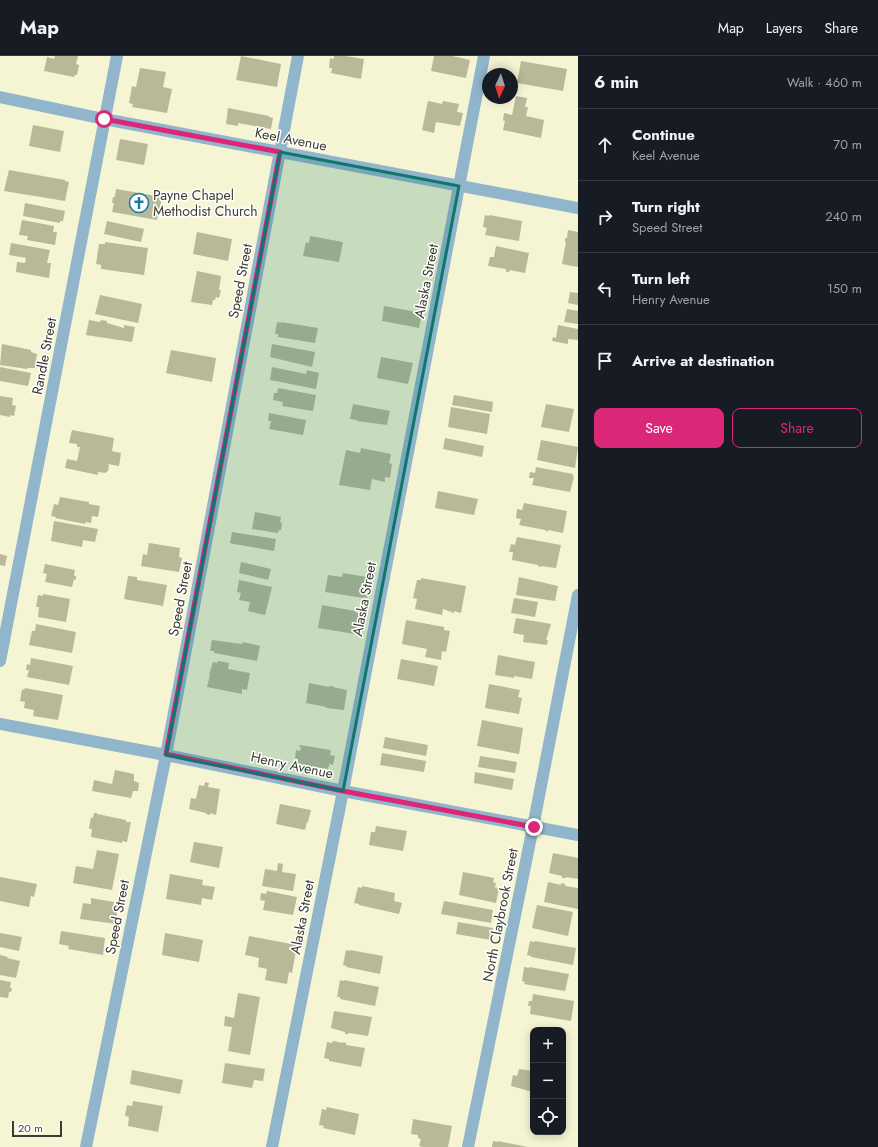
<!DOCTYPE html>
<meta charset="utf-8">
<style>
body{margin:0;font-family:Jost,sans-serif;background:#242831;color:#f1f3f6}
.controls{position:absolute;right:12px;bottom:12px;display:grid;overflow:hidden;border-radius:8px;box-shadow:0 2px 10px #0003}
.controls button{width:36px;height:36px;display:grid;place-items:center;padding:0;border:0;border-bottom:1px solid #363941;background:#171b24;color:#f1f3f6;font:20px sans-serif}
.compass{position:absolute;left:482px;top:12px;width:36px;height:36px;border-radius:50%;background:#171b24;box-shadow:0 2px 10px #0003;rotate:184deg}
.scale{position:absolute;left:12px;bottom:10px;width:50px;box-sizing:border-box;padding-left:4px;border:2px solid #3c3c2f;border-top:0;font-size:11px;line-height:14px;white-space:nowrap;color:#3c3c2f;-webkit-text-stroke:3px #fff;paint-order:stroke}
.stop{position:absolute;width:12px;height:12px;margin:-9px;border:3px solid #db2777;border-radius:50%;background:#fff}
.stop.end{background:#db2777;border-color:#fff;box-shadow:0 1px 4px #0008}
.list{margin:0;padding:0;list-style:none}
h2{display:flex;justify-content:space-between;align-items:center;height:52px;margin:0;padding:0 16px;font-size:17px}
h2 small{font-size:13px;font-weight:400;color:#9ea1a6}
.list li{display:grid;grid-template-columns:26px 1fr auto;gap:12px;align-items:center;box-sizing:border-box;height:72px;padding:0 16px;border-top:1px solid #363941}
.list b{display:block;font-size:15px;white-space:nowrap}
.list p{margin:0;font-size:13px;white-space:nowrap;color:#9ea1a6}
.list em{font-size:13px;font-style:normal;color:#9ea1a6}
.actions{display:flex;gap:8px;padding:12px 16px}
.actions a{flex:1;padding:9px 0;border:1px solid #db2777;border-radius:8px;text-align:center;font-size:14px;color:#db2777}
.actions .main{background:#db2777;color:#fff}
.icon{flex:none;width:22px;height:22px;fill:none;stroke:currentColor;stroke-width:2;stroke-linecap:round;stroke-linejoin:round}
.map{position:relative;flex:none;width:578px;height:1091px;overflow:hidden}
header{display:flex;align-items:center;gap:24px;box-sizing:border-box;height:56px;padding:0 20px;background:#171b24;border-bottom:1px solid #363941}
header strong{font-size:19px}
nav{display:flex;gap:22px;margin-inline-start:auto;font-size:14px}
main{display:flex}
aside{flex:1;background:#171b24}
.map>svg:first-child{display:block}
.building{fill:#b9b899}
.lines{fill:none;stroke-linecap:round;stroke-linejoin:round}
.street{stroke:#91b5cb;stroke-width:12}
.route{stroke:#db2777;stroke-width:5}
.marked{fill:#0f766e;fill-opacity:0.2;stroke:#0f766e;stroke-width:3;stroke-linejoin:round}
.labels{text-anchor:middle;dominant-baseline:central;stroke-width:3;stroke-linejoin:round;paint-order:stroke}
.street-label{font-size:14px;fill:#3c3c2f;stroke:#fff}
.poi-label{font-size:14px;fill:#3c3c2f;stroke:#fff;text-anchor:start}
</style>
<header>
<strong>Map</strong>
<nav><a>Map</a><a>Layers</a><a>Share</a></nav>
</header>
<main>
<div class="map">
<svg width="578" height="1091" viewBox="0 0 578 1091">
<rect width="100%" height="100%" fill="#f5f5d4"/>
<path class="building" d="M55,0H78L76,8L79,9L77,19H75L74,21L44,15L47,1L54,3Z
M241,0L281,8L277,31L236,24Z
M334,0H345L364,3L361,23L331,17L332,12H329L330,2L334,3Z
M434,0H452L470,4L466,22L431,15Z
M521,5L567,13L563,35L517,27Z
M140,12L166,16L163,31L172,33L167,57L132,51L133,48L129,47L132,30L136,31Z
M516,40L527,42L525,51H528L526,60L544,64L541,82L503,74L505,65L503,64L504,57L512,59Z
M428,45L442,48L443,45L459,48L457,56L463,57L460,70L436,66L434,77L422,74Z
M228,52L269,60V61L273,62L271,73L238,67V70L226,68Z
M33,69L64,75L60,96L29,90Z
M120,83L148,88L144,109L116,104Z
M9,114L65,124V125L69,126L65,145L4,135Z
M116,133L162,141L157,164L112,156L114,147H112L113,141H115Z
M25,147L65,155L63,165H60V167L23,160Z
M485,159L489,160V159L522,165L519,185L485,179L487,172L483,171Z
M22,164L54,170L53,176H57L55,189L27,184L28,180L19,179Z
M107,165L144,173L141,186L104,178Z
M568,174L578,176V211L562,208L566,186H565V182H567Z
M197,176L232,183L228,205L193,198Z
M310,180L343,186L339,206L303,200L306,186L309,187Z
M105,186L148,192L144,219L101,213V209L96,208L99,188H105Z
M11,187L50,194L47,207H51L49,222L16,216L17,206L25,207L26,202L9,199Z
M496,190L529,197L525,217L510,214L509,216H506V213L488,210L490,201H494Z
M197,215L221,220L219,234H221L219,242L216,241L215,244H213L212,249L191,246Z
M570,236L578,237V249L568,247Z
M100,239L142,248L138,267L95,258Z
M384,250L422,257L419,272L382,265Z
M567,253L578,255V268L564,266Z
M89,264L100,266L101,264L107,265V267L124,272V269L135,271L132,286L86,279Z
M277,266L281,267V266L318,272L315,287L278,281V278H275Z
M558,269L578,273V284L568,283V288L552,285L553,281L556,282Z
M2,288L31,294V296L37,298L35,312H28L27,313L0,309Z
M272,288L315,296L312,311L270,301Z
M171,294L216,302L212,326L166,317Z
M381,301L413,307L408,328L377,322Z
M0,311L31,317L28,330L0,325Z
M272,311L306,318L307,314L319,317L316,333L270,324Z
M278,332L316,339L313,355L282,350L283,346L273,344L274,337H277Z
M454,339L493,346L492,356L452,349Z
M0,340L13,342L12,349L16,350L14,360L10,359V361L0,359Z
M353,348L390,355L387,369L357,365V364L350,363Z
M546,348L574,353L569,376L541,371Z
M451,351L490,358L487,378L448,371Z
M269,357L306,364L303,379L269,373L271,365H268Z
M72,374L114,382L112,395L121,397L119,410L108,408L109,410L108,415L105,417L98,416V419L65,412L67,403L77,405L80,391H77V388L69,387Z
M445,382L484,390L482,401L443,393Z
M541,384L578,391L575,412L537,404Z
M361,392L391,398L389,407L392,408L390,422L385,421V426L372,423L370,434L339,429L346,394L360,397Z
M536,411L573,418V421H574L570,436L532,429L534,422H529L530,416L535,417Z
M438,435L478,443L474,459L435,452Z
M60,441L89,446V448L100,450L98,461L92,460L91,467L85,466V468L55,462L56,461L51,460L54,448L58,449Z
M524,447L567,455L563,477L548,474V476L545,474L519,469L521,463L516,462L517,453L522,454Z
M255,456L281,461L280,466L282,467L281,474H279L278,477L252,473Z
M54,465L98,473L95,486L83,484L82,491L51,485Z
M232,476L276,483L274,495L234,488L230,487Z
M517,481L561,489L556,512L541,510V511L538,510V509L512,504L513,496H509L511,488L515,489Z
M149,487L180,492L179,501L182,502L179,516L141,510L143,498L147,499Z
M0,498L7,500L5,510L0,509Z
M241,506L271,513L268,524L239,517Z
M45,508L75,514L74,520H76V524L74,523L72,531L45,526L47,518L43,517Z
M343,517L367,521L366,523L370,524L367,542L363,541V542L325,536L328,519L342,521Z
M128,520L137,521V524L167,529L163,550L124,543Z
M519,521L558,530L555,545L516,539Z
M421,522L466,530L461,557L454,555V557L443,553L442,559L415,553L417,543L413,542L417,524H421Z
M239,524L272,531L265,559L248,555L250,546L239,544L241,537L237,536Z
M43,538L70,543L66,566L38,561L39,551H36L38,539L43,540Z
M514,542L538,546L535,561L511,557Z
M322,549L355,555L354,556L359,557L355,578L318,572Z
M516,562L551,568L546,584H548L547,589L523,586L524,579L513,577Z
M406,564L444,571V574L450,575L446,596L442,595L441,604L425,601L427,593L402,588Z
M36,568L76,576L72,597L29,589L32,575H35Z
M212,584L242,588L243,586L260,590L257,605L214,597V595H210Z
M498,599L535,606L532,623L514,620V622L495,619Z
M31,602L73,610L69,629L27,621L29,614H26L27,608L30,609Z
M401,603L438,610L434,630L397,623Z
M218,605L229,607L228,613L250,617L247,634L242,633V638L207,631L210,619H209L213,606L217,607Z
M309,627L329,631V630H333V631L347,634L344,654L326,652V651L306,647Z
M489,628L520,634L518,641L522,642L519,658L485,652Z
M25,632L63,639L58,664L33,660L34,654L24,652L25,646L20,645L22,633L24,634Z
M482,664L523,672L519,698L477,690Z
M385,681L428,689L426,700L383,692Z
M300,689L331,694L330,699L335,700L333,709L329,708V711H328V713L297,708L298,703H295L296,694L300,695L301,691H299Z
M382,697L426,705L424,716L380,709Z
M480,700L517,706L515,717L478,711Z
M115,714L134,718V725L139,727L138,735H133L131,742L92,735L94,724L112,728Z
M475,716L514,723L512,734L474,727Z
M205,726L209,727L208,731L220,733L216,759L210,757V759L206,758V757L189,753L191,742L196,743L199,729L204,730Z
M280,748L311,754L308,766H307L305,774L276,768Z
M94,757H97V758L126,764V766H131L127,786L122,785V787L91,781L92,773H89L91,761L93,762Z
M376,770L407,775L403,795L369,789L371,776H375Z
M194,786L223,791L219,812L190,806Z
M97,794L119,798L112,834L73,827L76,810L93,813Z
M553,797L578,802V823L566,821V822H562V820L549,817Z
M278,807L283,808L282,816L296,818L293,835L262,830L265,813L277,815Z
M463,816L494,822L493,826L496,827L495,831H493L499,832L496,847L459,839Z
M170,818L203,824L202,829L215,831L212,844L202,842L201,849L166,843Z
M0,821L37,828L34,841L31,840L29,851L0,845Z
M548,826L561,829V827L565,828V830L578,832V853L544,846Z
M362,830L395,837L394,845L402,847L399,858L359,849V848L354,847L358,831L362,832Z
M267,835L297,841L293,859L263,854L265,845L260,844L261,837L266,838Z
M91,842L114,846L113,855L117,856L116,868L80,863L83,847L91,848Z
M444,845L493,854L491,867L441,858Z
M537,849L573,856L568,880L532,872Z
M458,866L493,872L491,884L456,878Z
M61,875L105,882L103,899L68,893L69,890L59,888Z
M0,877L22,881L19,895L0,891Z
M165,877L203,884L199,906L162,899Z
M249,880L297,889L292,917L289,916L287,928L265,924L267,913L258,911L259,902L245,899Z
M530,885L534,886L535,885L576,892L573,909L531,901V900L527,899Z
M346,894L350,895V894L383,900L380,918L346,911L347,910L343,909Z
M0,899L8,901L7,902L20,905L16,922L0,919Z
M524,911L529,912V911L569,918L565,935L524,928L525,926L522,925Z
M0,924L11,926L10,932H12L11,936H9L8,942L0,941Z
M340,924L344,925V924L379,931L375,950L340,943V941H337Z
M238,937L260,941L250,999L228,995L232,971L224,970L225,960L234,962Z
M533,938L574,945L571,965L530,958L531,950H528L529,945H532Z
M334,955L372,961L368,980L349,977L348,978H345V976L331,972Z
M333,985L343,987V986L346,987V989L365,992L361,1011L329,1005V1003L324,1002L327,986L332,987Z
M225,1007L265,1013L263,1025L254,1024L252,1032L222,1027Z
M519,1013L533,1015V1036L511,1030L513,1019L517,1020Z
M132,1014L183,1024L180,1038L130,1028Z
M133,1045L163,1050L158,1076L128,1070L129,1061L125,1060L127,1049L132,1050Z
M327,1051L359,1058L355,1079L323,1072L324,1070L319,1069L322,1053L326,1054Z
M413,1063L452,1070L448,1091H423L419,1090L421,1083L418,1082V1079L411,1078Z
M493,1085L498,1086V1085L528,1091H492Z"/>
<g class="lines">
<path class="street" d="M0,41L104,63L578,152
M0,605L117,0
M0,668L166,699L343,735L578,779
M86,1091L166,699L298,0
M272,1091L343,735L484,0
M468,1091L533,771L578,539"/>
</g>
<g class="lines">
<path class="route" d="M104,63L280,96L166,698L343,735L534,771"/>
</g>
<path class="marked" d="M280,96L459,130L343,735L166,699Z"/>
<defs>
<symbol id="church-ring" viewBox="-11 -11 22 22"><circle r="9.5" fill="#fff" stroke="#1678a5" stroke-width="1.5"/><path d="M-1.2-6h2.4v3.5h3.3v2.4h-3.3V6h-2.4V-.1h-3.3v-2.4h3.3Z" fill="#1678a5"/></symbol>
</defs>
<g fill-rule="evenodd">
<use href="#church-ring" x="128" y="136" width="22" height="22"/>
</g>
<g class="labels">
<g class="street-label">
<text transform="translate(291 83) rotate(11)">Keel Avenue</text>
<text transform="translate(240 225) rotate(-79)">Speed Street</text>
<text transform="translate(426 225) rotate(-79)">Alaska Street</text>
<text transform="translate(44 300) rotate(-79)">Randle Street</text>
<text transform="translate(180 543) rotate(-79)">Speed Street</text>
<text transform="translate(364 543) rotate(-79)">Alaska Street</text>
<text transform="translate(292 709) rotate(12)">Henry Avenue</text>
<text transform="translate(500 859) rotate(-79)">North Claybrook Street</text>
<text transform="translate(117 861) rotate(-79)">Speed Street</text>
<text transform="translate(302 861) rotate(-79)">Alaska Street</text>
</g>
<g class="poi-label">
<text x="153" y="139">Payne Chapel<tspan x="153" dy="16">Methodist Church</tspan></text>
</g>
</g>
</svg>
<div class="controls">
<button>+</button>
<button>−</button>
<button><svg class="icon" aria-label="locate" viewBox="0 0 24 24"><circle cx="12" cy="12" r="6"/><path d="M12 2v4M12 18v4M2 12h4M18 12h4"/></svg></button>
</div>
<svg class="compass" viewBox="-18 -18 36 36"><path d="M0-13l5 13h-10z" fill="#e53935"/><path d="M0 13l5-13h-10z" fill="#9ea1a6"/></svg>
<div class="scale">20 m</div>
<div class="stop" style="left:104px;top:63px"></div>
<div class="stop end" style="left:534px;top:771px"></div>
</div>
<aside>
<h2>6 min<small>Walk · 460 m</small></h2>
<ul class="list">
<li><svg class="icon" aria-label="ahead" viewBox="0 0 24 24"><path d="M12 20V5M6 11l6-6 6 6"/></svg><div><b>Continue</b><p>Keel Avenue</p></div><em>70 m</em></li>
<li><svg class="icon" aria-label="right" viewBox="0 0 24 24"><path d="M7 20v-9h11M14 6l5 5-5 5"/></svg><div><b>Turn right</b><p>Speed Street</p></div><em>240 m</em></li>
<li><svg class="icon" aria-label="left" viewBox="0 0 24 24"><path d="M17 20v-9H6M10 6l-5 5 5 5"/></svg><div><b>Turn left</b><p>Henry Avenue</p></div><em>150 m</em></li>
<li><svg class="icon" aria-label="arrive" viewBox="0 0 24 24"><path d="M6 21V4h12l-3 4 3 4H6"/></svg><div><b>Arrive at destination</b></div></li>
</ul>
<div class="actions"><a class="main">Save</a><a>Share</a></div>
</aside>
</main>
